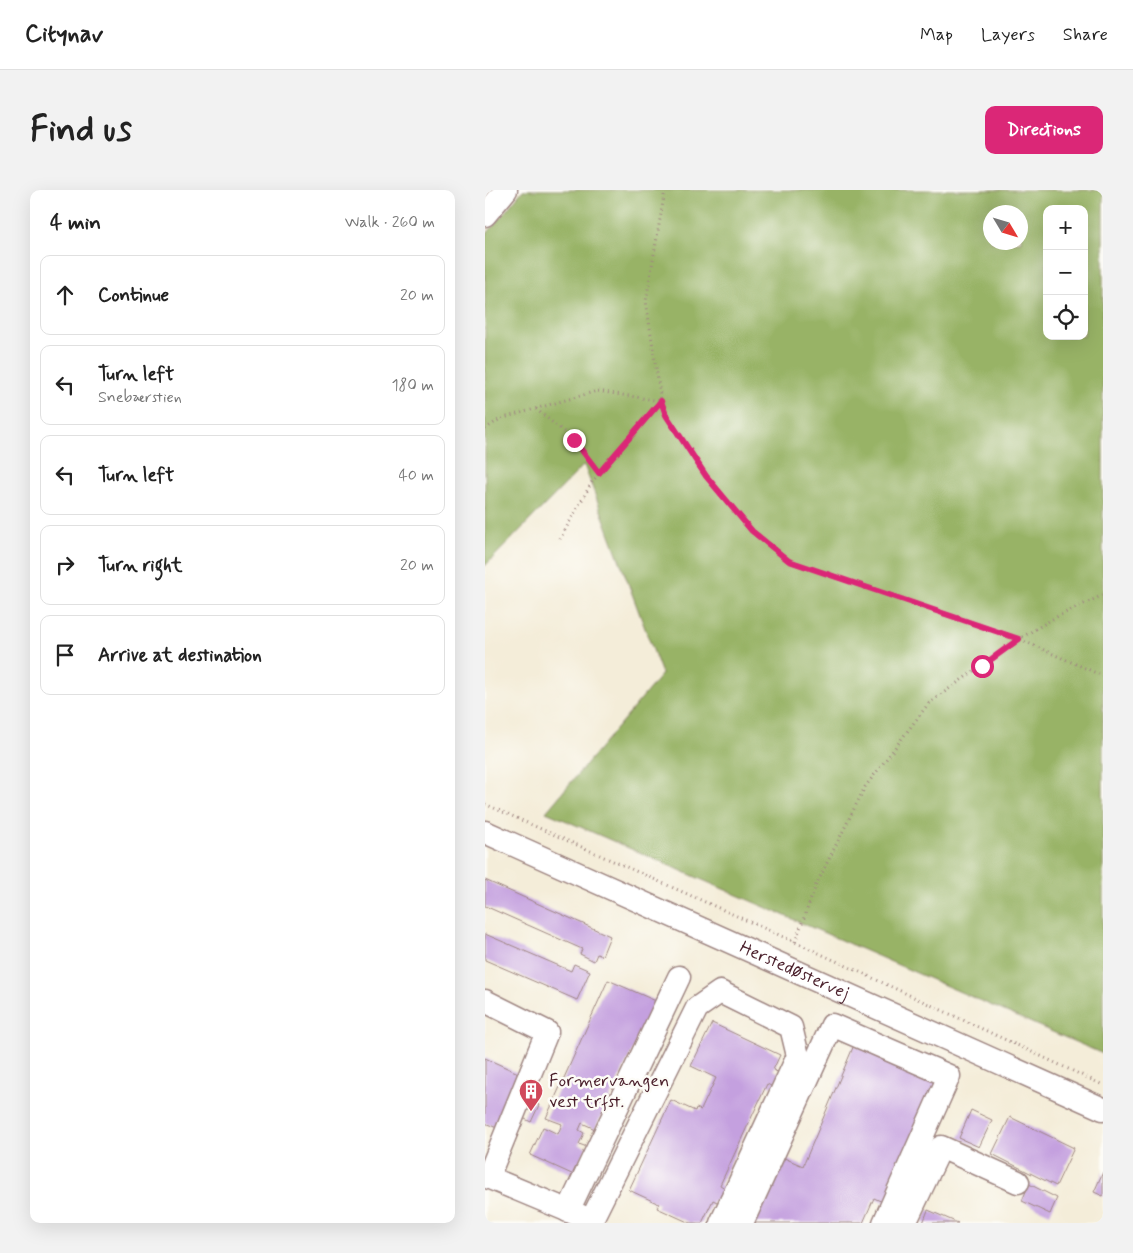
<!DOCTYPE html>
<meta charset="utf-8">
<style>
body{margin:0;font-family:Mynerve,sans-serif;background:#f2f2f2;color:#222}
.controls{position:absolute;right:15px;top:15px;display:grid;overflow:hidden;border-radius:10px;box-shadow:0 5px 20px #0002}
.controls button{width:45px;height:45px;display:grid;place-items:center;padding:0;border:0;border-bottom:1px solid #e0e0e0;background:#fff;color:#222;font:25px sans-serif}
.compass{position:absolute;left:498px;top:15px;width:45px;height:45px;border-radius:50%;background:#fff;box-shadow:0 5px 20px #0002;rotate:128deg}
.stop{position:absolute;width:15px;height:15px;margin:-11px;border:4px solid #db2777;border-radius:50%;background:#fff}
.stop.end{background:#db2777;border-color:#fff;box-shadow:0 1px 5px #0008}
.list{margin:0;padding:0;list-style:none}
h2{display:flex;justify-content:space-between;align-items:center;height:65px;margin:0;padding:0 20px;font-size:21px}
h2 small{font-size:16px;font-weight:400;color:#767676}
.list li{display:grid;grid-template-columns:32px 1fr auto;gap:15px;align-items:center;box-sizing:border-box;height:80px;margin:0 10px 10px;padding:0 10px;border:1px solid #e0e0e0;border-radius:10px}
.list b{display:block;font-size:19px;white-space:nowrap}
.list p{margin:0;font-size:16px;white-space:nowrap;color:#767676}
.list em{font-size:16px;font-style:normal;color:#767676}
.icon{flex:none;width:28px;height:28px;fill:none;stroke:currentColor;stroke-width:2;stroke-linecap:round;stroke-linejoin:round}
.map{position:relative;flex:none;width:618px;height:1033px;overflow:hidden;border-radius:10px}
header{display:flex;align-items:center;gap:30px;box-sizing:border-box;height:70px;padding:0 25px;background:#fff;border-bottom:1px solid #e0e0e0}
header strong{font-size:24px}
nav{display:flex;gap:28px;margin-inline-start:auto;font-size:18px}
.intro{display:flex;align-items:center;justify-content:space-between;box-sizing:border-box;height:120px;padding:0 30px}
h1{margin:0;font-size:35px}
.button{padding:12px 22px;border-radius:10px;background:#db2777;color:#fff;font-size:18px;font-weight:700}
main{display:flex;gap:30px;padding:0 30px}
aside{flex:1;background:#fff;border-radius:10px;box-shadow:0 5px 20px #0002}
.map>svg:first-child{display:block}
.forest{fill:#98b366;stroke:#716948;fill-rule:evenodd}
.building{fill:#c4a0df}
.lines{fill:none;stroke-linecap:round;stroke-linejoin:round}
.minor-casing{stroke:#9f8682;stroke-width:25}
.path{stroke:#9f8682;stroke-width:3;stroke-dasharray:1 4;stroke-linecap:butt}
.minor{stroke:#fff;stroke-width:22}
.route{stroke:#db2777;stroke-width:6}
.labels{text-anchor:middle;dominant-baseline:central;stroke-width:5;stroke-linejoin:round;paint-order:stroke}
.street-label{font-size:18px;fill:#4a1f2b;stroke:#fdfcf7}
.poi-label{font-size:18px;fill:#4a1f2b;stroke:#fdfcf7;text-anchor:start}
</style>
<header>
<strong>Citynav</strong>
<nav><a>Map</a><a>Layers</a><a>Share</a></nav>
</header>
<div class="intro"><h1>Find us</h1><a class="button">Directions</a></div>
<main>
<aside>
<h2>4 min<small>Walk · 260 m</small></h2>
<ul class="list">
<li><svg class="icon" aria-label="ahead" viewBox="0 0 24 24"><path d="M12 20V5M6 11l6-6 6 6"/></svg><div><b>Continue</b></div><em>20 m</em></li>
<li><svg class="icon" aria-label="left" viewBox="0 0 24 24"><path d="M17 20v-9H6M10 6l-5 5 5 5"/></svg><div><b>Turn left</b><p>Snebærstien</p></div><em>180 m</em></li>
<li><svg class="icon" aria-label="left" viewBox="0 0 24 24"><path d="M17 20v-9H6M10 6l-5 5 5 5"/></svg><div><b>Turn left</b></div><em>40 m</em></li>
<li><svg class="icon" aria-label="right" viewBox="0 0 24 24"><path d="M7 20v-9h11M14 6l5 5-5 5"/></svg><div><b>Turn right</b></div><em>20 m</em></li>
<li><svg class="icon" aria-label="arrive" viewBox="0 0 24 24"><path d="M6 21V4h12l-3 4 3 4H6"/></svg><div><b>Arrive at destination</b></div></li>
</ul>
</aside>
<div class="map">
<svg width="618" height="1033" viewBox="0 0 618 1033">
<rect width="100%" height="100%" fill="#fdfcf7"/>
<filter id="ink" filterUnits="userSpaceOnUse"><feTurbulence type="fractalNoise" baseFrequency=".02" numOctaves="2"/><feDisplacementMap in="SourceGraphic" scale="10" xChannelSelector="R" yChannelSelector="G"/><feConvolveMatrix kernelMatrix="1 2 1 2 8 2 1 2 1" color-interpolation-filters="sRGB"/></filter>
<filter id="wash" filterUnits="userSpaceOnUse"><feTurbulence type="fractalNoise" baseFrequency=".0096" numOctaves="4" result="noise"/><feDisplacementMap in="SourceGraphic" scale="20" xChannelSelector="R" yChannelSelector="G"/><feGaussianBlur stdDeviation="1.12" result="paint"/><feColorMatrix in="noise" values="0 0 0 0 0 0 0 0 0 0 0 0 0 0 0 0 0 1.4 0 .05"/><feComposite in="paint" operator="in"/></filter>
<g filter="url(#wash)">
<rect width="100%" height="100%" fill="#f4edd9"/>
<path class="forest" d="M38,0H618V864L61,622L177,484L99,275L0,376V46ZM562,19H599V146H562ZM506,22H536V52H506Z"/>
<g id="blocks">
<path class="building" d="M0,690L125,746L117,766L112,764L109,771L95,764L97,759L0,716Z
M0,744L86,781L89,774L105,781L92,810L0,770Z
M123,790L171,811L110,939L97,933L94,940L99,943L94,954L102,957L89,985L45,965L58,937L73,944L77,934L61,928Z
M227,833L295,865L288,880L295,883L288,897L282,894L235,995L240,998L234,1013L228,1010L217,1033H205L172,1018L174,1014L144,1000L186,910L210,921L211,918L216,920L231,888L206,876Z
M369,855L453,890L402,1014L389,1008L378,1033H264L292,965L318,976Z
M0,868L42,887L19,941L0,933Z
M46,911L54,915L46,932L38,928Z
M486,920L507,930L494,957L474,948Z
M525,927L589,958L571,996L507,964Z
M618,982V1006L609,1002Z
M544,994L572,1008L565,1024L537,1011Z
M443,1020L473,1033H438Z"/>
</g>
</g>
<g filter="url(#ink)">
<use href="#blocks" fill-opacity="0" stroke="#9f8682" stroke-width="1"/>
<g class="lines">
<defs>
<g id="minor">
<path d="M0,25L21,0"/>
<path id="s1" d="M0,642L618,919"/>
<path d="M0,811L62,842L3,987"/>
<path d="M0,986L96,1026"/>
<path d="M83,1021L194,787"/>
<path d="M106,1031L212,818L235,802L306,837L313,866L236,1033"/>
<path d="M257,1033L347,835L464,886L399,1033"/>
<path d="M420,1033L456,957L533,992"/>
</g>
</defs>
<use href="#minor" class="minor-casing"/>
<path class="path" d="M180,0L161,111L176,211L181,225L221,286L267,341L304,371L534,449L618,486
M51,219L89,250L114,283
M0,239L15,229L112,201L176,211L107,292L75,349
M0,614L310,752L618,895
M310,752L331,695L380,597L444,513L534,449L569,428L618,405"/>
<use href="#minor" class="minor"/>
</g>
</g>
<g class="lines" filter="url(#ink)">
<path class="route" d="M89,250L114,283L176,211L181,225L221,286L267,341L304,371L534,449L497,476"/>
</g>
<defs>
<symbol id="building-pin" viewBox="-11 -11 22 30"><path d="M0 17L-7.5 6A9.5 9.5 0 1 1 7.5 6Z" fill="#d1495b" stroke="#fdfcf7"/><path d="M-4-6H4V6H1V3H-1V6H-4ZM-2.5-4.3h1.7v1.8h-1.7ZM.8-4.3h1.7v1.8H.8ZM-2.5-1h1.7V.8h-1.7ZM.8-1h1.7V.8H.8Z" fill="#fff"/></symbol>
</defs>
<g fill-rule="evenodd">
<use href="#building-pin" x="32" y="887" width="28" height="38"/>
</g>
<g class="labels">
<g class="street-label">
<text stroke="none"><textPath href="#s1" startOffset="339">Herstedøstervej</textPath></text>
</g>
<g class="poi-label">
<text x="64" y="891">Formervangen<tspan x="64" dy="21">vest trfst.</tspan></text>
</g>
</g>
</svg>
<div class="controls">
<button>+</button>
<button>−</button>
<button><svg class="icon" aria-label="locate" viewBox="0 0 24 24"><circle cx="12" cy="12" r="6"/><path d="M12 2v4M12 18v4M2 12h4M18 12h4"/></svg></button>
</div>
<svg class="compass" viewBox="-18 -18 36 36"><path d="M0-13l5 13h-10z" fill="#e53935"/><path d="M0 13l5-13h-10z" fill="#767676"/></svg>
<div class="stop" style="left:497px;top:476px"></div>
<div class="stop end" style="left:89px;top:250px"></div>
</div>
</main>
